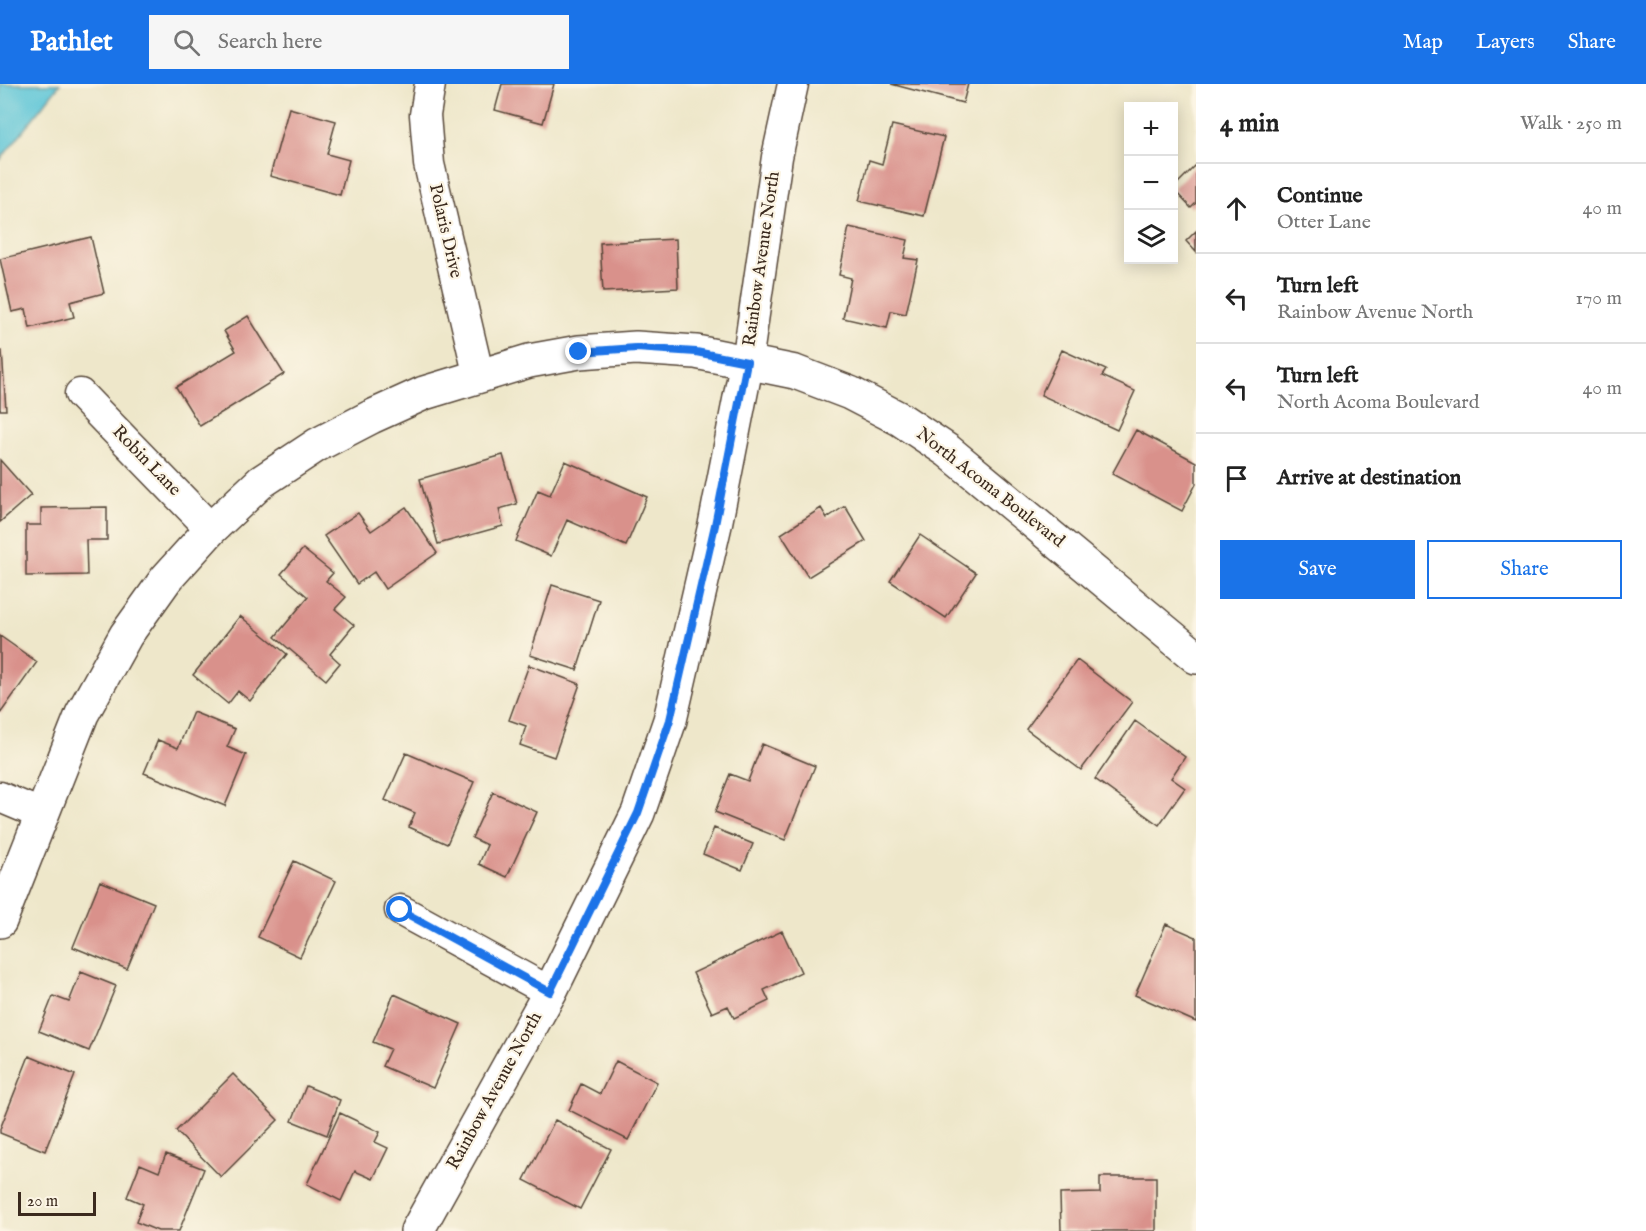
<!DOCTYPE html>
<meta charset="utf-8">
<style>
body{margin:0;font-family:"IM FELL English",serif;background:#f6f6f6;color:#222}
.controls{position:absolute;right:18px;top:18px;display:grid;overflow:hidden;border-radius:0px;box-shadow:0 3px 15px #0003}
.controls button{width:54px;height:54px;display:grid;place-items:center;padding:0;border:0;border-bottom:2px solid #e0e0e0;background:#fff;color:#222;font:30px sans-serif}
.scale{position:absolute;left:18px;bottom:15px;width:78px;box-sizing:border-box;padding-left:6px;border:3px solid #3b2a1e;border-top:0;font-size:16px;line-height:21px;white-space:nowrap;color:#3b2a1e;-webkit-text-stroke:4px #fcf5e5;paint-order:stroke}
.stop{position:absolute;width:18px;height:18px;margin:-14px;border:4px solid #1a73e8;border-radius:50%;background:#fff}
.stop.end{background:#1a73e8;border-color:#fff;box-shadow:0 2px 6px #0008}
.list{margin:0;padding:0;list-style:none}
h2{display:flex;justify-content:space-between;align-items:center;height:78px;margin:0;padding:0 24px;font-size:26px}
h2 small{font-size:20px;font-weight:400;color:#767676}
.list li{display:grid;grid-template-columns:39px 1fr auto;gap:18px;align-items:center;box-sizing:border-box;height:90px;padding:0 24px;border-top:2px solid #e0e0e0}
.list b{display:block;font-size:22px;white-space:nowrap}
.list p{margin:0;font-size:20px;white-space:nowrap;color:#767676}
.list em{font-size:20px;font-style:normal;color:#767676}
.actions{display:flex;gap:12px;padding:18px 24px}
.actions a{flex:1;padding:14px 0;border:2px solid #1a73e8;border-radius:0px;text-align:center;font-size:21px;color:#1a73e8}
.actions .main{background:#1a73e8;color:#fff}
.icon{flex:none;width:33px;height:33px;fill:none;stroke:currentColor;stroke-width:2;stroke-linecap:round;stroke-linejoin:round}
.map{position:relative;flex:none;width:1196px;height:1147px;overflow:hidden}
header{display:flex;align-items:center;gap:36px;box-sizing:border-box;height:84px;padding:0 30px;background:#1a73e8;color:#fff}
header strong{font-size:28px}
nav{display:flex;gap:33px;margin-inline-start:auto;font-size:21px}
.search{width:420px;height:54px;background:#f6f6f6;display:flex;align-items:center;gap:15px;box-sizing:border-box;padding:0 21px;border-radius:0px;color:#767676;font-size:22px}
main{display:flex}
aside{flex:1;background:#fff}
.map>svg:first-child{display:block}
.water{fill:#5cc5d7;stroke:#4c787a;stroke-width:1.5}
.building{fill:#d9918b}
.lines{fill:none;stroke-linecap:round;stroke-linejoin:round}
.minor-casing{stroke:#564638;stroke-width:33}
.tertiary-casing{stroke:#564638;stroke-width:36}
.secondary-casing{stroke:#564638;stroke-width:36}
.minor{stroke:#fff;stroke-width:30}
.tertiary{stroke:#fff;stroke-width:33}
.secondary{stroke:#fff;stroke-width:33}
.route{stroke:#1a73e8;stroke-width:8}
.labels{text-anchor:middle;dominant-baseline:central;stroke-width:4.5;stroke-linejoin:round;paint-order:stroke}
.street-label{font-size:18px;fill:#3b2a1e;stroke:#fcf5e5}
</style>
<header>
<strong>Pathlet</strong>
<div class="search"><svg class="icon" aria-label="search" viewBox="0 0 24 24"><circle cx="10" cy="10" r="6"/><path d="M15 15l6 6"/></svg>Search here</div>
<nav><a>Map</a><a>Layers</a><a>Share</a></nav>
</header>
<main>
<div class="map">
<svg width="1196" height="1147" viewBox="0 0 1196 1147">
<rect width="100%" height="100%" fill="#fcf5e5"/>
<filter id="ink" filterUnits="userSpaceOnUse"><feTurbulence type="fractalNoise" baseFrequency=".0167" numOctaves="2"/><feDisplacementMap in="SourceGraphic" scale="12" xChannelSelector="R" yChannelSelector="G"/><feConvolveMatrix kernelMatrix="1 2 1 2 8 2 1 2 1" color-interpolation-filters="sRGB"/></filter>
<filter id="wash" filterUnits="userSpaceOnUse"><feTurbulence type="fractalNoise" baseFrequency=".008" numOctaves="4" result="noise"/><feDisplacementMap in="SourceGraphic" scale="24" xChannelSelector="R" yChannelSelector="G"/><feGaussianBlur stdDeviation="1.35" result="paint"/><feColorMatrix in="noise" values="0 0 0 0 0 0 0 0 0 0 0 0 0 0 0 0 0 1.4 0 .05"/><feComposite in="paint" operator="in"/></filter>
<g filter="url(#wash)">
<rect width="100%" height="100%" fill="#eee7ca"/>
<path class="water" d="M0,0H60L0,76Z"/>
<g id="blocks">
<path class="building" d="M502,0H554L543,39L495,26Z
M891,0H968L963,19Z
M289,24L336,37L327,70L349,76L340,111L270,92Z
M892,41L944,53L924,132L859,117L869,76L882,80Z
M1196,81V119L1191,124L1174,106V103Z
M849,143L908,156L904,174L918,176L906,230L891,227L887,244L843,234L851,194L839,191Z
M1196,147V168L1186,157Z
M91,153L104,209L70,218L74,233L30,244L26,225L12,228L0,175Z
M676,155L678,204L603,208L600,159Z
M248,232L284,290L200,342L176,303L236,267L224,247Z
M1062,266L1106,286L1102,292L1135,307L1117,346L1041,311Z
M0,267H2L6,326H0Z
M1136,346L1196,378V400L1182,427L1112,390Z
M503,371L517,420L499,425L503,442L438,460L420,395Z
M0,376L31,411L0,438Z
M565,377L647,413L626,462L567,436L551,472L516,457L538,406L550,411Z
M845,422L866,457L808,493L781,450L821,424L827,434Z
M107,423V456H86L87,491L26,492V441H41V424Z
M406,423L437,469L385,505L374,488L357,500L324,452L358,429L371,447Z
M920,451L976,489L946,534L890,497Z
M303,465L333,489L326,497L346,513L335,525L354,541L330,570L340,579L326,596L275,553L308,513L281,490Z
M552,501L599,516L577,586L530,571Z
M240,532L287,570L250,617L238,607L228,620L193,591Z
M0,552L37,578L0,630Z
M1077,576L1132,618L1081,686L1026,645Z
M529,581L580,600L554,673L520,661L526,642L509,636Z
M193,628L235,645L227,663L246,671L225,722L144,689L158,656L178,664Z
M1135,637L1185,673L1171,694L1185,704L1159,741L1095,695Z
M762,660L815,682L785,756L715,728L730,690L748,697Z
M406,669L474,698L447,760L409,743L415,729L385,716Z
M493,708L537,728L507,793L479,780L487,761L472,754Z
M714,744L753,760L742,786L703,770Z
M294,777L336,797L300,873L258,853Z
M100,797L154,819L127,885L73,863Z
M1166,840L1196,853V938L1135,911Z
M782,847L801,888L764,906L769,917L734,934L728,922L712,929L693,889Z
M81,888L116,902L89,967L39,947L53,912L69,918Z
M394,910L461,940L433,1004L382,982L390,965L373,958Z
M29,972L75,991L45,1067L0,1049V1045Z
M616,977L657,998L628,1056L569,1026L581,1000L600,1010Z
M233,990L278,1036L221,1093L176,1047Z
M306,1002L340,1016L327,1051L292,1037Z
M340,1029L380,1048L375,1058L388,1064L373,1095L355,1087L341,1117L307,1100Z
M555,1036L611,1065L580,1125L524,1096Z
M166,1070L204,1085L179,1147H158L136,1138L143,1120L127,1113L140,1080L159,1088Z
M1100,1093H1156V1147H1061L1060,1110L1100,1109Z"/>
</g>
</g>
<g filter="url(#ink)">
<use href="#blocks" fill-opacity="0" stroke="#564638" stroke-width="1.5"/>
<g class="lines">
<defs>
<path id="minor" d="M430,0L425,31L429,80L479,293
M747,278L777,73L793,0
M80,310L211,445
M0,713L43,731
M400,826L550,908"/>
<path id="tertiary" d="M417,1147L550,908L638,729L670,636L715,441L747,278"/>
<path id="secondary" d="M0,837L82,630L126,551L166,495L211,445L261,398L317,361L371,333L424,309L529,277L579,268L636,264L696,268L795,288L850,309L900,335L948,367L1196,573"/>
</defs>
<use href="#minor" class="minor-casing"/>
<use href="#tertiary" class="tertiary-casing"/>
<use href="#secondary" class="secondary-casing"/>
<use href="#minor" class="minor"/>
<use href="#tertiary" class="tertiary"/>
<use href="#secondary" class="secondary"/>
</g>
</g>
<g class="lines" filter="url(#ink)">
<path class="route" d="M400,826L550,908L638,729L670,636L715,441L747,278L696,268L636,264L579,268"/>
</g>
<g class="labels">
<g class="street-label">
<text transform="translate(445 147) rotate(77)">Polaris Drive</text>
<text transform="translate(762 175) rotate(-82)">Rainbow Avenue North</text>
<text transform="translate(146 377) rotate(46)">Robin Lane</text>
<text transform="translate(990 404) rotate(38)">North Acoma Boulevard</text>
<text transform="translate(495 1007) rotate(-61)">Rainbow Avenue North</text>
</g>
</g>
</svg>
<div class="controls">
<button>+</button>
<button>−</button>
<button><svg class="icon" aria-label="layers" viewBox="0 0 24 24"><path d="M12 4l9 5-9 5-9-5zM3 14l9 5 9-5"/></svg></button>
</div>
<div class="scale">20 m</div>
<div class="stop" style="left:400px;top:826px"></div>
<div class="stop end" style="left:579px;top:268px"></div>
</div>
<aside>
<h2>4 min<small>Walk · 250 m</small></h2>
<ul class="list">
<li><svg class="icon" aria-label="ahead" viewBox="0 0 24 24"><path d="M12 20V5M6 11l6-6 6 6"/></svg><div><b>Continue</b><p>Otter Lane</p></div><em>40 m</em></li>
<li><svg class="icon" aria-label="left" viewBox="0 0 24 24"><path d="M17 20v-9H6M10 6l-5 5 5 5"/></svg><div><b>Turn left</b><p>Rainbow Avenue North</p></div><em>170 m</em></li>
<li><svg class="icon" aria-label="left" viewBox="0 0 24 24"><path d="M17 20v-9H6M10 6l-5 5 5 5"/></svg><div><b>Turn left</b><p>North Acoma Boulevard</p></div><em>40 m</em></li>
<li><svg class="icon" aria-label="arrive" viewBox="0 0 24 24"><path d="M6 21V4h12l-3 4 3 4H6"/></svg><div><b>Arrive at destination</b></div></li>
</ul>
<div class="actions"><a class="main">Save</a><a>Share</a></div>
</aside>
</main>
